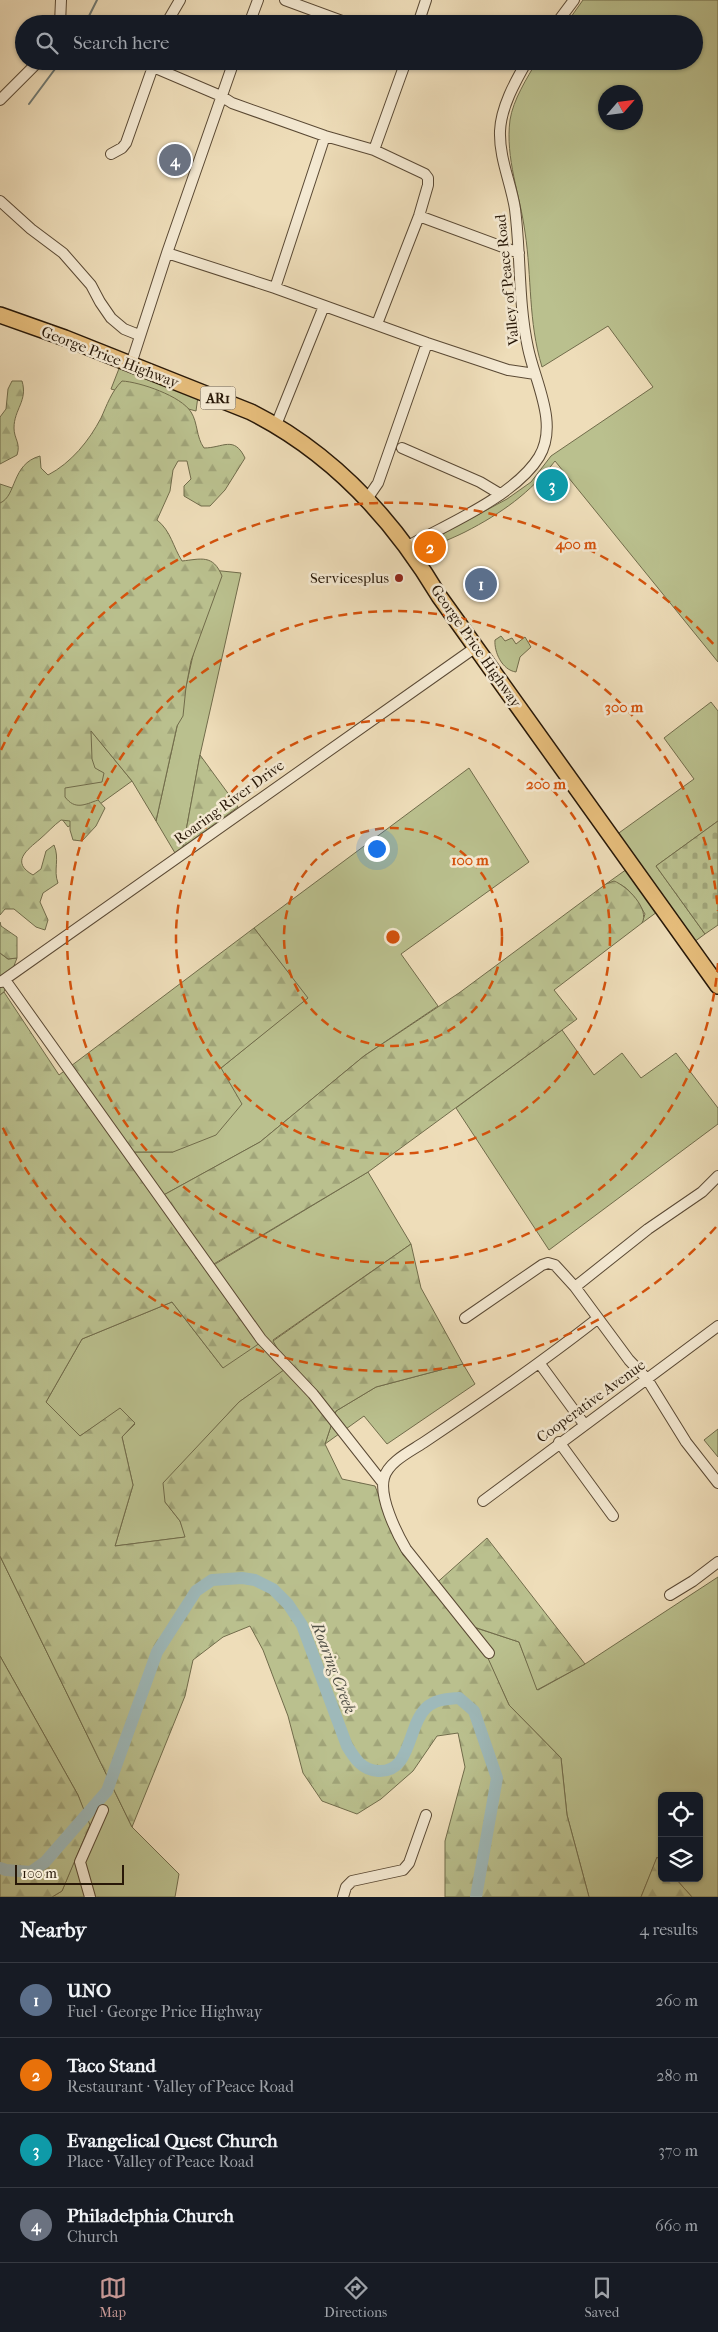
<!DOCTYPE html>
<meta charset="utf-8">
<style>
body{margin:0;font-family:"IM FELL French Canon",serif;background:#20242c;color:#f1f3f6}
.controls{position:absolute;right:15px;bottom:15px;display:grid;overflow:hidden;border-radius:8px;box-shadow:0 1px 4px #0004}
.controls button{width:45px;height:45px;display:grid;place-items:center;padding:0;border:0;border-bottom:1px solid #363941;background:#171b24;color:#f1f3f6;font:25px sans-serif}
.compass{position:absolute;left:598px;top:85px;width:45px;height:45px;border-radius:50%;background:#171b24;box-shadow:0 1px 4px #0004;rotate:62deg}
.scale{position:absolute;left:15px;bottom:12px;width:109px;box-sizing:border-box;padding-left:5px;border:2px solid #281808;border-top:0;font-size:14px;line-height:18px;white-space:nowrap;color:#281808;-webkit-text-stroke:4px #f4e9d2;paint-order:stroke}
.you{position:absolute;left:376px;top:848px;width:18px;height:18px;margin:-12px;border:4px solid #fff;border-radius:50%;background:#1a73e8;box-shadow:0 0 0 8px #1a73e833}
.badge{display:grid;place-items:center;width:32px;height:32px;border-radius:50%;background:#c59692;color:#fff;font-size:16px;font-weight:700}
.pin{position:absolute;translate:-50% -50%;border:2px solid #fff;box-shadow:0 1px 5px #0006}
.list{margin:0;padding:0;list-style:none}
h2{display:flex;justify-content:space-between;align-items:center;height:65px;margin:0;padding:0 20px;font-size:21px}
h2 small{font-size:16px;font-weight:400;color:#9ea1a6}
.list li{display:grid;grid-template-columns:32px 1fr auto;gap:15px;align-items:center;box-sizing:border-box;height:75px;padding:0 20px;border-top:1px solid #363941}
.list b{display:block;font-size:19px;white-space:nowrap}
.list p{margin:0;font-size:16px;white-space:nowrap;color:#9ea1a6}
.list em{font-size:16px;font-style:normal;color:#9ea1a6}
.icon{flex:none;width:28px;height:28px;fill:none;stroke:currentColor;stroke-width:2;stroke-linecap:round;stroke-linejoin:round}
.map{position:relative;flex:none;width:718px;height:1897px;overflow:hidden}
.search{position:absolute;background:#171b24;box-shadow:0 1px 4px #0004;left:15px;right:15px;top:15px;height:55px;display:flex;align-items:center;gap:12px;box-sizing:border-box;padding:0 18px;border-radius:28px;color:#9ea1a6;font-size:19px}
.sheet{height:365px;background:#171b24}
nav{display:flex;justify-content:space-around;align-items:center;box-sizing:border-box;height:70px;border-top:1px solid #363941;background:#171b24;font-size:14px;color:#9ea1a6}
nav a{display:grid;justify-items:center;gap:2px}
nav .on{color:#c59692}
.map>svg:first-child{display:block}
.green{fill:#bac08e;stroke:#716c4b;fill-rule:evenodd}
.forest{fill:url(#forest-firs);stroke:#716c4b}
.cemetery{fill:url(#cemetery-stones);stroke:#716c4b}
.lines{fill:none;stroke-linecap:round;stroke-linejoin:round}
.stream{stroke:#6f7973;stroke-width:2}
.river{stroke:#9eb9ba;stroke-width:12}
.minor-casing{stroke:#5a4934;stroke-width:12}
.highway-casing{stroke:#281808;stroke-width:18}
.minor{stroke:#f4e9d2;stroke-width:10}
.highway{stroke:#e7be7c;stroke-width:15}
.ring{fill:none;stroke:#d5520c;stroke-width:2.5;stroke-dasharray:9 6}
.poi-dot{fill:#8f2418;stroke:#f4e9d2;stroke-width:2}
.labels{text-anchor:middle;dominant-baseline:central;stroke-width:5;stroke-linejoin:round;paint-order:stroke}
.shield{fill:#f4e9d2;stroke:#655745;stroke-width:1}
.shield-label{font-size:14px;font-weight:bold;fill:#281808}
.street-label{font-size:15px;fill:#281808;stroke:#f4e9d2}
.poi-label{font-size:15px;fill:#281808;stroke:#f4e9d2;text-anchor:end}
.water-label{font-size:16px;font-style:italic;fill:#515046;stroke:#f4e9d2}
.centre{fill:#d5520c;stroke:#f4e9d2;stroke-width:2.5}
.ring-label{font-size:15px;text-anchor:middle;font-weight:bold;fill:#d5520c;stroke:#f4e9d2;stroke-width:5;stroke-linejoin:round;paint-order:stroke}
</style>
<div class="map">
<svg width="718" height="1897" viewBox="0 0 718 1897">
<defs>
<pattern id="forest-firs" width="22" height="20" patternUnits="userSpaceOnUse" patternTransform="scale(1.25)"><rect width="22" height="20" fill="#bac08e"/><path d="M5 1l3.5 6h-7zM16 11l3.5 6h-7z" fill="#a0a479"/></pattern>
<pattern id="cemetery-stones" width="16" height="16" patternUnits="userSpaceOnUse" patternTransform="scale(1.25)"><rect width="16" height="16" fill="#bac08e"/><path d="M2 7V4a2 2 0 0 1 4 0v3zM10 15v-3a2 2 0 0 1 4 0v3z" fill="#a0a479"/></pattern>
</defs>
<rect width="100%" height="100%" fill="#eeddb9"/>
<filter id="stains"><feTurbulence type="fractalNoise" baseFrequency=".004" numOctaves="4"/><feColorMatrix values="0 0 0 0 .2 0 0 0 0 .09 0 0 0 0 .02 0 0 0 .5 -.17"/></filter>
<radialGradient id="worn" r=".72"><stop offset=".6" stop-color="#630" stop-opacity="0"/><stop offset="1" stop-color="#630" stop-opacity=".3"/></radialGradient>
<path class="green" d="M583,0H718V662L555,461C530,493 502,513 465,532C449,540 433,545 418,556L415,553L446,532L507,499L531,482L551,456L653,387L608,326L542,367C528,321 532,278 525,232C520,195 505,158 510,120C513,100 527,78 537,61H694V24H566ZM606,92H636V122H606Z
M120,366L198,396L196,411L111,389Z
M0,484L24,492L0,540Z
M212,570L241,573L200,755L183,847L175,853L156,821Z
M501,636L505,641L512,638L516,644L525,637L531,647L520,657L516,672C502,670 494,652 495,640Z
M711,702L718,711V821L656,866L705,934L694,942L616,835L694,779L664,738Z
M75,711L132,781L68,827L41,792Z
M469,768L529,862L401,954L438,1006L364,1056L260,1142L160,1197L128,1152H173L221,1068L307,998L254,928Z
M627,869L657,912L642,923L645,914C636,899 625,878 606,884Z
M0,953L8,959L17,958L4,992L0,995Z
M562,1030L594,1075L622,1053L641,1078L676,1053L718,1108V1124L549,1250L456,1108Z
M368,1172L411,1244L273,1340L289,1367L239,1402L205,1439L165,1502L180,1521L186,1537L115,1546L133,1485L122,1437L135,1424L120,1409L80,1436L46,1402L82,1339L172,1302L223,1368L207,1269Z
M463,1364L475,1384L387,1444L364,1416L325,1444L336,1411L376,1387Z
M718,1429V1457L704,1440Z
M0,1556L132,1827L179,1874L175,1897H52L62,1891L89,1825L78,1795L0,1656Z
M718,1577V1897H692L675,1878H699V1796H662V1863L657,1858L641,1897H589L567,1815L561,1758L509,1705L473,1627L519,1642L538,1690L585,1664Z"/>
<path class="forest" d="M12,381H22C28,401 14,409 14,428C14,439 21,443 17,455L0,464V417L6,409L8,389Z
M122,381C140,382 181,396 191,412C198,423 196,437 204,448C223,448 234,435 245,458L225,490L210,506H201L184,496V486L191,479L187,461H178L173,470L170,491L157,520C171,531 173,547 182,561C201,559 213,554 222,576L191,661L186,687L183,716L177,726L156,821L132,781L91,731L92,759L95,768L104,773L102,782L65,788V797C75,810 84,805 98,800L105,808L96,826L82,841L73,840L70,830V821L61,820C53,826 47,833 40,839C27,850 10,862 33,875L41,869L46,851L54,845C60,859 53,870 58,883L43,893L40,902L48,920L45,930L36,927L14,909H5L0,915V503C17,496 11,464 40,456L41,468L48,475C71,463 89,441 101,418C107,405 111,392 122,381Z
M200,755L238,807L183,847Z
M614,881C627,886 650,909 642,923L554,990L577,1019L368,1172L207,1268L260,1343L223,1368L172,1302L82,1339L46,1402L80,1436L120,1408L135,1423L122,1437L133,1485L115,1546L185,1537L180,1521L165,1502L163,1483L239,1402L288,1367L273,1341L411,1244L421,1288L463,1364L376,1387L336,1411L325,1444L342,1479L375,1486L403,1555L432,1587L487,1538L585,1664L537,1690L519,1642L474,1627L509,1705L561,1758L567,1815L589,1897H445V1841L465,1767L458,1733L437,1736L413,1771L381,1799L357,1814L322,1801L303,1773L288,1716L263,1650L250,1626L223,1637L193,1660L185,1696L132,1827L0,1556V995L4,992L59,1075L254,928L308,998L221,1068L242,1104L216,1135L173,1152H128L160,1197L260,1142L364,1056L459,993L606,884Z
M0,922L1,926L17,937V958L8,959L0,953Z
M0,1656L78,1795L90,1825L62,1891L52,1897H0Z
M657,1857L662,1863V1878H675L692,1897H641Z"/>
<path class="cemetery" d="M718,821V925L705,934L656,866Z"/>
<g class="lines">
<path class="stream" d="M85,24L97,0
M29,104L61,61"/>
<path class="river" d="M0,1868L6,1870L31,1872L45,1862L107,1791L157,1652L196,1591L212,1580L242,1578L255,1580L273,1589L288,1604L302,1625L347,1746C355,1759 362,1770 378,1771C412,1773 407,1726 426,1708C435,1699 448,1699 459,1698L474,1711L497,1778L476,1897"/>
<defs>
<path id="minor" d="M285,0L350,24
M60,24L61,0
M166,24L180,0
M249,24L258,0
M418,24L426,0
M556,24L574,0
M139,61L221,96L232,103L325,136L374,150L425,174L428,178V185L419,216L377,324
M0,100L39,61
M374,150L406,61
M111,154L122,148L126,143L155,61
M0,201L31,229L63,253L91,285L100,302L111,318L124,329L139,335
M419,216L519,253
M167,253L275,288L427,343L508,370L535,374
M275,288L325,136
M131,364L167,253L234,61
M276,425L324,306
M402,448L480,482L500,494
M367,499L378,483L427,343
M406,547C446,525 515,496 539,457C559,424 535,382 528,348C518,302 521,255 515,209C511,183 499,158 500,131C501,107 515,82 527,61
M5,980L261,1339L313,1394L383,1483
M1,982L476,647
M575,1287L648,1229L702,1192L718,1176
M465,1318L542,1265L548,1263L555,1265L575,1287L629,1360L647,1379L686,1442L718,1483
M540,1364L584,1424
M559,1442L613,1516
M483,1501L718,1326
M670,1595L693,1581L718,1562
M489,1653L406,1549C396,1532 379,1497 384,1478C388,1462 411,1451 423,1443C483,1403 541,1363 597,1319
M90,1897L80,1862L103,1810
M343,1897L346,1887L352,1881L403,1870L409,1863L426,1815"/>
<path id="highway" d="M0,315L65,338L251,412C332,453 393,519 439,596L718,986"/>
</defs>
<use href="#minor" class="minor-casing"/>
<use href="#highway" class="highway-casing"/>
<use href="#minor" class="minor"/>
<use href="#highway" class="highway"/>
</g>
<g class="ring">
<circle cx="393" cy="937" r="109"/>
<circle cx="393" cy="937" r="217"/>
<path d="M718 963A326 326 0 1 1 718 911"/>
<path d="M716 1227A434 434 0 0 1 1 1124M1 750A434 434 0 0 1 716 647"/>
</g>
<circle class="poi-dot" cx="399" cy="578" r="5"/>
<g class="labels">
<rect class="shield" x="200.5" y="386.5" width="35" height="23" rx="4"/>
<g class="shield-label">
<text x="218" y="398">AR1</text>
</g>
<g class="street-label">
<text transform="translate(507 280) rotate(-96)">Valley of Peace Road</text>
<text transform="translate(110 357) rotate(21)">George Price Highway</text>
<text transform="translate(476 646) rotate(55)">George Price Highway</text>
<text transform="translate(229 802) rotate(-36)">Roaring River Drive</text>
<text transform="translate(591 1401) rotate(-36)">Cooperative Avenue</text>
</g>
<g class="poi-label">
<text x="389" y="578">Servicesplus</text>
</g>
<g class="water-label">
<text transform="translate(334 1668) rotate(69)">Roaring Creek</text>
</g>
</g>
<circle cx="393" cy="937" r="8" class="centre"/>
<g class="ring-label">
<text x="576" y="549">400 m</text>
<text x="624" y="712">300 m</text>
<text x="546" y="789">200 m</text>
<text x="470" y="865">100 m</text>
</g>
<rect width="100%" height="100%" filter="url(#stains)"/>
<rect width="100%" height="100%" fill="url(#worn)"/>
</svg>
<div class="controls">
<button><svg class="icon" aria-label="locate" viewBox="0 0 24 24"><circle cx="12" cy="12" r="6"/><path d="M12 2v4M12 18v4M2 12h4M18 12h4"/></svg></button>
<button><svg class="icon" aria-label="layers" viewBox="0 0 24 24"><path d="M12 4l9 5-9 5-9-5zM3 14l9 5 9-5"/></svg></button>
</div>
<svg class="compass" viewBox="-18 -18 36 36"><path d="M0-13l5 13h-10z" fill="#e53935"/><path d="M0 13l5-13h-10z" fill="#9ea1a6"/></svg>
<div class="scale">100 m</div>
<div class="you"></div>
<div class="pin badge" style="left:481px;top:584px;background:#5c6f8a">1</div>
<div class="pin badge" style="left:430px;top:547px;background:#e8710a">2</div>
<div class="pin badge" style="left:552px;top:485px;background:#0f9aa8">3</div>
<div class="pin badge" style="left:175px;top:160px;background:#6b7280">4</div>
<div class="search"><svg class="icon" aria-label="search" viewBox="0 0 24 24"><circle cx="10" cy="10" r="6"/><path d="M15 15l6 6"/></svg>Search here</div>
</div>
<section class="sheet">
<h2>Nearby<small>4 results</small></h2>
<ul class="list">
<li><span class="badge" style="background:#5c6f8a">1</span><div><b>UNO</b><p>Fuel · George Price Highway</p></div><em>260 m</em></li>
<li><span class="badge" style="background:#e8710a">2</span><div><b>Taco Stand</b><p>Restaurant · Valley of Peace Road</p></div><em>280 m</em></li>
<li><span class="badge" style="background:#0f9aa8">3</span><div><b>Evangelical Quest Church</b><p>Place · Valley of Peace Road</p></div><em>370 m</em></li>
<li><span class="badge" style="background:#6b7280">4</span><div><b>Philadelphia Church</b><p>Church</p></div><em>660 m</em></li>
</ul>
</section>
<nav>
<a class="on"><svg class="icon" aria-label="map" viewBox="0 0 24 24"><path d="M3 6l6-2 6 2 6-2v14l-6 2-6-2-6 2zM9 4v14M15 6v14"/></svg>Map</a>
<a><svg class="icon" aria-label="directions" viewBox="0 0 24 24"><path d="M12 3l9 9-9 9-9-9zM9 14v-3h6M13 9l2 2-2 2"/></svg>Directions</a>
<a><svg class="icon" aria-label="saved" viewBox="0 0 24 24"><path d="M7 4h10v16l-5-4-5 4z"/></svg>Saved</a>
</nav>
